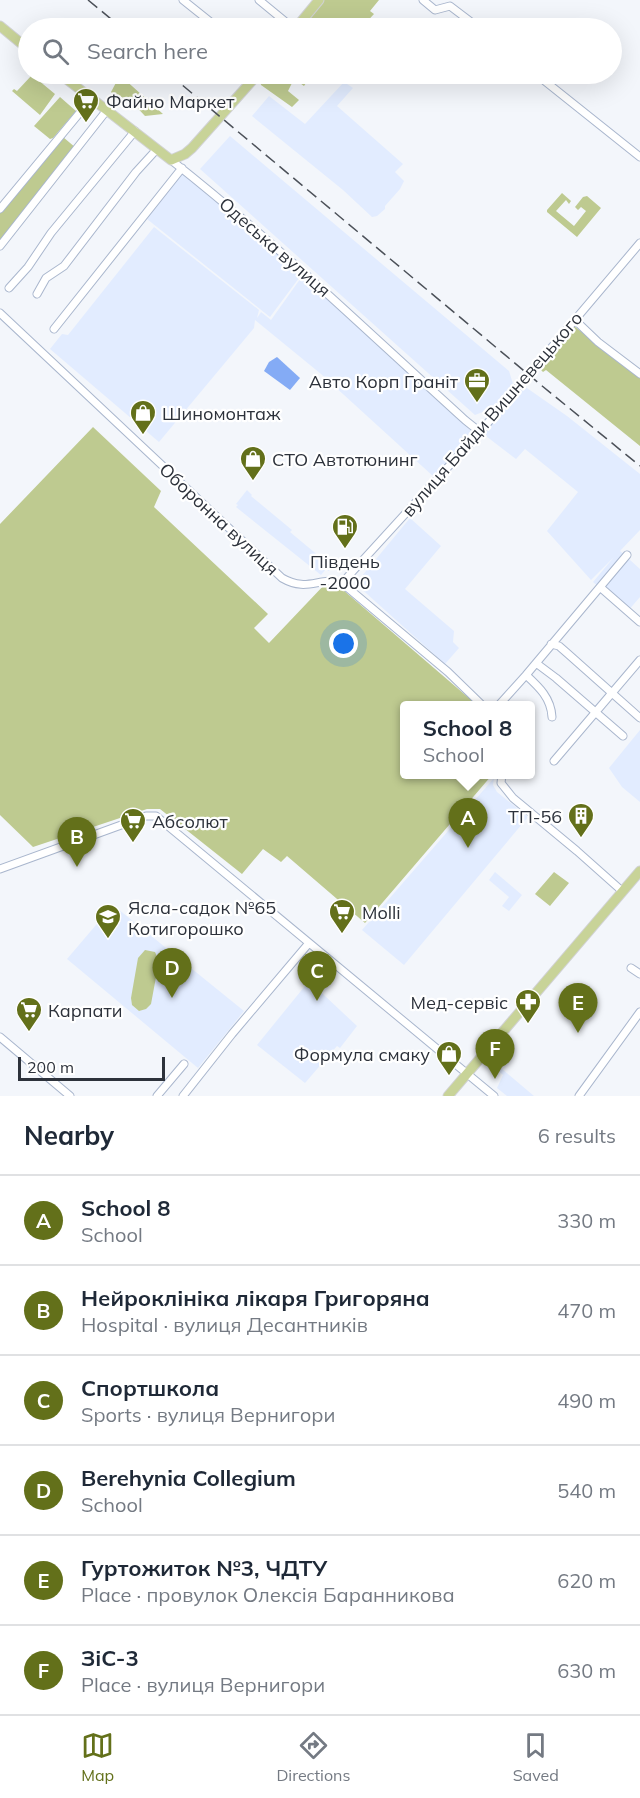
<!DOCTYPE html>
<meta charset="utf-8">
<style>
body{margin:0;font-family:Mulish,sans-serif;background:#f6f6f7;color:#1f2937}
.scale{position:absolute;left:18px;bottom:15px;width:147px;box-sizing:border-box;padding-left:6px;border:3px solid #2d323b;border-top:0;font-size:16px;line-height:21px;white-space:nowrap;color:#2d323b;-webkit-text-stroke:4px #fff;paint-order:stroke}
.you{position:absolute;left:344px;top:644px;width:21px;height:21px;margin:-15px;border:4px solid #fff;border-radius:50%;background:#1a73e8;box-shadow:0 0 0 9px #1a73e833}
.badge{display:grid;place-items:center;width:39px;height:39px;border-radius:50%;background:#63701a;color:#fff;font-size:20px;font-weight:700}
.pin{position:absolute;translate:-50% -50px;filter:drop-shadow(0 2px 3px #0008)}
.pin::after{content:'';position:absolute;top:32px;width:21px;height:18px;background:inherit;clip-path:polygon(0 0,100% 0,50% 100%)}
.popup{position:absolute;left:400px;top:701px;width:135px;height:78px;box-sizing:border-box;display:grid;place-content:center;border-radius:6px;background:#fff;filter:drop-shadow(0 2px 4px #0005);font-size:20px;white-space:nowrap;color:#747a83}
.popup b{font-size:22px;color:#1f2937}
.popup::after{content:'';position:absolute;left:50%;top:100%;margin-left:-12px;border:12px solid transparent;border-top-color:#fff}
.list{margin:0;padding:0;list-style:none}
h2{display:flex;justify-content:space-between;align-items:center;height:78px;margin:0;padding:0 24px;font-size:26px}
h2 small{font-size:20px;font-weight:400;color:#747a83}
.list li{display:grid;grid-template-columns:39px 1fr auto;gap:18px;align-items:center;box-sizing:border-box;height:90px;padding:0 24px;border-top:2px solid #e0e1e3}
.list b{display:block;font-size:22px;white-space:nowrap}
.list p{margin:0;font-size:20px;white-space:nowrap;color:#747a83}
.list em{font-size:20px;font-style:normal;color:#747a83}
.icon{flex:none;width:33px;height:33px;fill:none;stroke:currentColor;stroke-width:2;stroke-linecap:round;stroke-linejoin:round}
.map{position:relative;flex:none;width:640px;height:1096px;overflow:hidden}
.search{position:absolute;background:#fff;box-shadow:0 6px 24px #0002;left:18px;right:18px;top:18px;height:66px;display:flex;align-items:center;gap:15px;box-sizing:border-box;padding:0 21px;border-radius:33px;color:#747a83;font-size:22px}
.sheet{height:618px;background:#fff}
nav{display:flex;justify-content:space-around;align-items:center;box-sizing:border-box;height:84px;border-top:2px solid #e0e1e3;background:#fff;font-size:16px;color:#747a83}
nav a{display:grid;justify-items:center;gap:3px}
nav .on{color:#63701a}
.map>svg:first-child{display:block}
.built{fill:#e2ecff}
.green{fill:#beca90}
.water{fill:#84abf5}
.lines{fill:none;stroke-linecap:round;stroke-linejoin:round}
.minor-casing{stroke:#a9b6cd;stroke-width:9}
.major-casing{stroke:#d1d2d4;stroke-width:11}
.minor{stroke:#fff;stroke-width:7}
.major{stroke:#c8d398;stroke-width:9}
.rail{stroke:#4c5159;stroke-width:1.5;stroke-dasharray:12 6;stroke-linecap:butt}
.labels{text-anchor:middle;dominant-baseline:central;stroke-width:4.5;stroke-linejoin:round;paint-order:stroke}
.poi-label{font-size:18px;fill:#2d323b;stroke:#fff;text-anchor:start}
.street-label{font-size:18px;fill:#2d323b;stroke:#fff}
</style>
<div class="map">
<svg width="640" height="1096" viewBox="0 0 640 1096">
<rect width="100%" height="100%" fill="#f3f6fb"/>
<path class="built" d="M344,82L353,88L337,106L403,164L395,172L404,181L400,189L385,206V209L377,216L372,217L343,190L252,116L269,96L305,124Z
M230,136L509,371L513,384L493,408L475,415L200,169Z
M180,174L187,176L302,274L270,317L147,219Z
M154,227L259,310L257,318L261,312L271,320L303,275L471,431L470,435L434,477L321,374L255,320L254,328L159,442L50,349L62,334L68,335Z
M524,386L567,416L640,474V530L620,551L640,569V597L627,612L593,582L614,557L591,580L547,531L578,492L525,449L516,459L482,433Z
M247,490L252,495L251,496L292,530L290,532L332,567L329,571L326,569L321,575L236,507L238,505L236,504Z
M410,518L441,546L405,589L454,631L453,642L459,648L445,664L357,585V582Z
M640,730V802L622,787L609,768Z
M494,778L493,785L497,792L528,817L404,965L362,930Z
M495,872L522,895L509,911L502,906L509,897L489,880Z
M113,905L244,1011L198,1068L67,959Z
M309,981L357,1026L340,1048L337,1046L305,1083L257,1045Z
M495,1063L534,1096H507L497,1088L503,1075L496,1069L494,1072L490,1069Z"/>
<path class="green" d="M324,0H379L370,11L374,14L361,28H301Z
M263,74H315H312L304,86L297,81L294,84L292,83L288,91L299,100L292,107L261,85L260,80Z
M32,75L55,94L40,115L12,91L14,89L17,91Z
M119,77H122L163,114L145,116L129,99L113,95L111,92Z
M60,97L76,111L53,138L50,139L34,126Z
M63,137L76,148L0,244V212Z
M562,193L571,201L569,204L566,200L556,211L574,226L586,211L581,207L578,210L575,207L583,197L587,196L601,208L577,237L547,212V210Z
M574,326L640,376V446L546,370L543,372L539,368L572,327Z
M93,427L161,491L154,507L268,614L254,628L269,643L326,583H335L477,705L405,706V774L492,775L365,923L287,856L281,862L263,849L242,874L160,809H147L33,847L0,815V524Z
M554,872L569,883L550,906L535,894Z
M145,950L155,952L159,961L151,1004L146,1009L139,1011L132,1005L131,998L138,958Z"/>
<path class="water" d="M277,357L300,378L290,390L264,371L269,362Z"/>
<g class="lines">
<defs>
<path id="minor" d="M183,0L218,28
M259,0L293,28
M423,0L435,10L450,6L479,28
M536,74L640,157
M171,160C274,241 368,332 465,420L480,432
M0,209L92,98
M0,246L107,110
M9,288L28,267L51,233L135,131
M37,294L46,278L64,266L136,172L157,149
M0,313L282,578C308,593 319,576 342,583L448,672L483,706
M575,320L598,342L640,374
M54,329L182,168
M342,583L480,432L640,243
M600,587L640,622
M551,644L559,646L567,653L640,718
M536,663L556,678L623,736
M526,675C539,687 551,698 552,717
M498,706L526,675L627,555
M554,761L640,660
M502,774L501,783L513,798L577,851L622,891
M0,869L146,816H156L494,1096
M631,968L640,974
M0,1037L70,1096
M157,1096L184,1064
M183,1096L232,1034L309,943
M579,1096L640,1012"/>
<path id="major" d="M0,26L28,49
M296,28L319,0
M60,74L171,160L185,154L192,148L258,74
M448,1096L640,871"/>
</defs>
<use href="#minor" class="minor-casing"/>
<use href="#major" class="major-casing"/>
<use href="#minor" class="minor"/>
<use href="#major" class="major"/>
<path class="rail" d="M88,0L122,28
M169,74L541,385L640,466"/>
</g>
<defs>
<symbol id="supermarket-pin" viewBox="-11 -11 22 30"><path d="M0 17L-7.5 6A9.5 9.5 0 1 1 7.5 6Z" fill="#63701a" stroke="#fff"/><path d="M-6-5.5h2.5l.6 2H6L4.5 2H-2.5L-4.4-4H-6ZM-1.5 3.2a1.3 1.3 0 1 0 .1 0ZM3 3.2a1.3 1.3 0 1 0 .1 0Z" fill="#fff"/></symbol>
<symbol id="office-pin" viewBox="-11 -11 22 30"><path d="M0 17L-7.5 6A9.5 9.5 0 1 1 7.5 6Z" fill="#63701a" stroke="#fff"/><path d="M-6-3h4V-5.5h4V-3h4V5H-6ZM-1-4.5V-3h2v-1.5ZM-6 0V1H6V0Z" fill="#fff"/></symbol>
<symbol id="shop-pin" viewBox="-11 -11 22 30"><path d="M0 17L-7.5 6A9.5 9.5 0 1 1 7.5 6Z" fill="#63701a" stroke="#fff"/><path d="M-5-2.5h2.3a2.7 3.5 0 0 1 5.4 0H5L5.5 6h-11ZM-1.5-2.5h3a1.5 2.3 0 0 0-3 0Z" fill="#fff"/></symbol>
<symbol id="fuel-pin" viewBox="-11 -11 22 30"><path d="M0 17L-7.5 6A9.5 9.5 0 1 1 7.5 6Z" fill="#63701a" stroke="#fff"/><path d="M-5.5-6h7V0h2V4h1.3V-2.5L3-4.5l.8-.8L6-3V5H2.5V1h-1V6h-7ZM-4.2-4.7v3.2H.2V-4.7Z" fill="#fff"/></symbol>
<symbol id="building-pin" viewBox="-11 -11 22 30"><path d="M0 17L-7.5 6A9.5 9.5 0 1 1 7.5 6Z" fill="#63701a" stroke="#fff"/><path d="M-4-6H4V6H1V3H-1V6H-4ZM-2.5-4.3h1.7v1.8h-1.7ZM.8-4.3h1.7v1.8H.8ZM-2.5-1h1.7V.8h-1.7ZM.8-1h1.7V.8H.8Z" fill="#fff"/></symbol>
<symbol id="school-pin" viewBox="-11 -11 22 30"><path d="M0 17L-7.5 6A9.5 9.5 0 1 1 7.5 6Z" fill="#63701a" stroke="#fff"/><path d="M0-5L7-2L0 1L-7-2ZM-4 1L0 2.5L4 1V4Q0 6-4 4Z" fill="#fff"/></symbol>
<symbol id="pharmacy-pin" viewBox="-11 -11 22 30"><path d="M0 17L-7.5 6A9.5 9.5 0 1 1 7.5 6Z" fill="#63701a" stroke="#fff"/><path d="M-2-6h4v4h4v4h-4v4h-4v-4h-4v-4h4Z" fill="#fff"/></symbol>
</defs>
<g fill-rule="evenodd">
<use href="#supermarket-pin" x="71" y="86" width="30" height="40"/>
<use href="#office-pin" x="462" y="366" width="30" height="40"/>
<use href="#shop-pin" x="128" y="398" width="30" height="40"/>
<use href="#shop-pin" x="238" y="444" width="30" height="40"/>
<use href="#fuel-pin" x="330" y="512" width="30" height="40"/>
<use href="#building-pin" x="566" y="801" width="30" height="40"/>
<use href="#supermarket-pin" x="118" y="806" width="30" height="40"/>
<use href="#supermarket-pin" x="327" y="897" width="30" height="40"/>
<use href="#school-pin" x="93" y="902" width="30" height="40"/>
<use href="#pharmacy-pin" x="513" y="987" width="30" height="40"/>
<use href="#supermarket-pin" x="14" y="995" width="30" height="40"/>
<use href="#shop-pin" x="434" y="1039" width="30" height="40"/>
</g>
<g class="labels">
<g class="poi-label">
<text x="106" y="101">Файно Маркет</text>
<text x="458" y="381" text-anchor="end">Авто Корп Граніт</text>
<text x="162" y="413">Шиномонтаж</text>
<text x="272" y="459">СТО Автотюнинг</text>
<text x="345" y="561" text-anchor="middle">Південь<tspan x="345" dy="21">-2000</tspan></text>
<text x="562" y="816" text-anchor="end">ТП-56</text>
<text x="152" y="821">Абсолют</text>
<text x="128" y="907">Ясла-садок №65<tspan x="128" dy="21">Котигорошко</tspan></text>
<text x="362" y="912">Molli</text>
<text x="508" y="1002" text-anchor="end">Мед-сервіс</text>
<text x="48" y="1010">Карпати</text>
<text x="430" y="1054" text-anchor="end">Формула смаку</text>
</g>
<g class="street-label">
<text transform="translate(275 247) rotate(41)">Одеська вулиця</text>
<text transform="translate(492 414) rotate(-49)">вулиця Байди Вишневецького</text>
<text transform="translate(219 519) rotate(43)">Оборонна вулиця</text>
</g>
</g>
</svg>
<div class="scale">200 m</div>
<div class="you"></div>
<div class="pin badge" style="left:468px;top:848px">A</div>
<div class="popup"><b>School 8</b>School</div>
<div class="pin badge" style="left:77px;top:867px">B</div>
<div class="pin badge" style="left:317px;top:1001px">C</div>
<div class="pin badge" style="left:172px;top:998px">D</div>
<div class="pin badge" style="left:578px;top:1033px">E</div>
<div class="pin badge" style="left:495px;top:1079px">F</div>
<div class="search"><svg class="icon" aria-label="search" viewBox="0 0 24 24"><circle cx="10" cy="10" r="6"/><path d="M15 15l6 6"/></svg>Search here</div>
</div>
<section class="sheet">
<h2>Nearby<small>6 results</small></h2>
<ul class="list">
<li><span class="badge">A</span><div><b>School 8</b><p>School</p></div><em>330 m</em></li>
<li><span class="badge">B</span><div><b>Нейроклініка лікаря Григоряна</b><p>Hospital · вулиця Десантників</p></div><em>470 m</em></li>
<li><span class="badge">C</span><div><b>Спортшкола</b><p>Sports · вулиця Вернигори</p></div><em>490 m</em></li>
<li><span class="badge">D</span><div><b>Berehynia Collegium</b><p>School</p></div><em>540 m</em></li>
<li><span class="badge">E</span><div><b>Гуртожиток №3, ЧДТУ</b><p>Place · провулок Олексія Баранникова</p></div><em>620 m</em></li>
<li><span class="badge">F</span><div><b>ЗіС-3</b><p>Place · вулиця Вернигори</p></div><em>630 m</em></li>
</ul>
</section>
<nav>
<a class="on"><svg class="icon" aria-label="map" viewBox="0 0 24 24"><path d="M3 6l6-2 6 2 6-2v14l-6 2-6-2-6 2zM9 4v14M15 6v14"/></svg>Map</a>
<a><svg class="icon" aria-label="directions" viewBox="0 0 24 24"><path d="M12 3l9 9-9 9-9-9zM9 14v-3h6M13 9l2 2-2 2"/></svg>Directions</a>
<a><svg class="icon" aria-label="saved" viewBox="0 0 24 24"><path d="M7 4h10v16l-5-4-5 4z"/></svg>Saved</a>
</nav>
